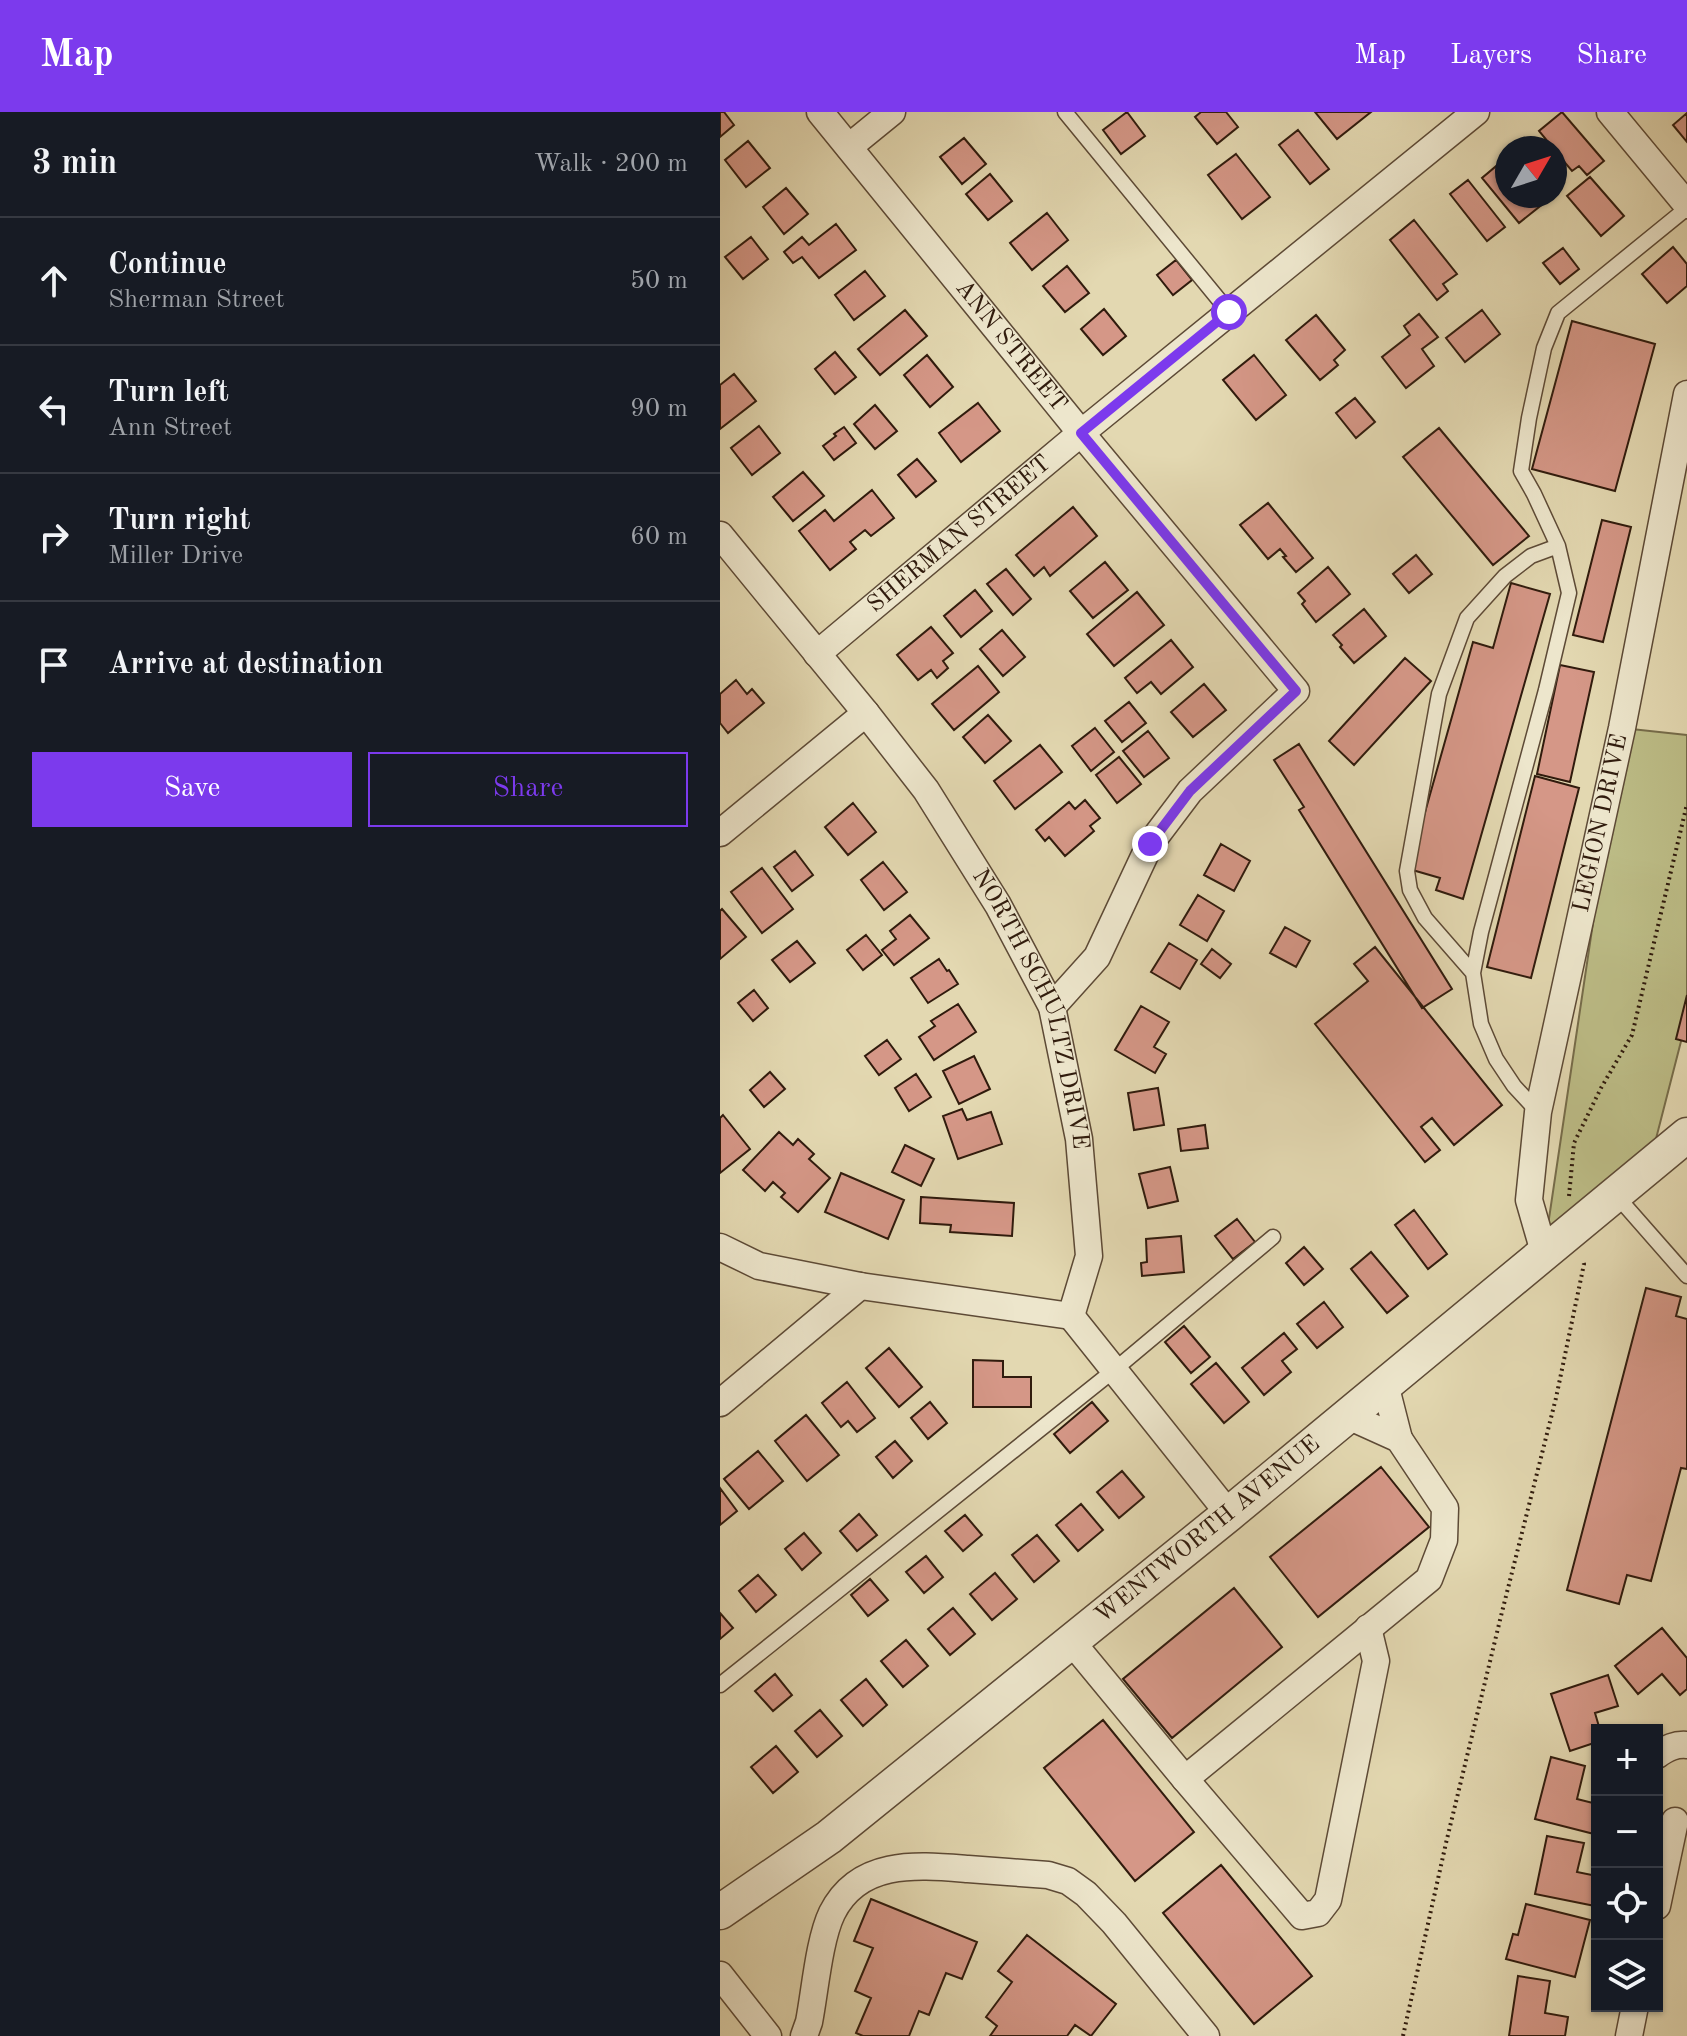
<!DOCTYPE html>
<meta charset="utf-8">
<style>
body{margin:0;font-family:"Old Standard TT",serif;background:#20242c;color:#f1f3f6}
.controls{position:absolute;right:24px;bottom:24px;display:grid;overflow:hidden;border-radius:0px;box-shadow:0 2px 6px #0004}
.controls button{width:72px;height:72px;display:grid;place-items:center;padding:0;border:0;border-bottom:2px solid #363941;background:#171b24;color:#f1f3f6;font:40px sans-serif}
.compass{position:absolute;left:775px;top:24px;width:72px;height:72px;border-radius:50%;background:#171b24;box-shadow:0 2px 6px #0004;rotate:51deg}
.stop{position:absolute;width:24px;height:24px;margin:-18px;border:6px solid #7c3aed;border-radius:50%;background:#fff}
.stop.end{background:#7c3aed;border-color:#fff;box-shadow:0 2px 8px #0008}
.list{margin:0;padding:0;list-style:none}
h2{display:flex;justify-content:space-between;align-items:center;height:104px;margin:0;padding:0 32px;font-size:34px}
h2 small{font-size:26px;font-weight:400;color:#9ea1a6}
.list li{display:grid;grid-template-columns:52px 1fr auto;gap:24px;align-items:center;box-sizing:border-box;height:128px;padding:0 32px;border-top:2px solid #363941}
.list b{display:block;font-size:30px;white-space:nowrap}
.list p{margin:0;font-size:26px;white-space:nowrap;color:#9ea1a6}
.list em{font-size:26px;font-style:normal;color:#9ea1a6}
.actions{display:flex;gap:16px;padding:24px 32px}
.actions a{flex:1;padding:18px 0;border:2px solid #7c3aed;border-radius:0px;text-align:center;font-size:28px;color:#7c3aed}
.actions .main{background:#7c3aed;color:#fff}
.icon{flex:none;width:44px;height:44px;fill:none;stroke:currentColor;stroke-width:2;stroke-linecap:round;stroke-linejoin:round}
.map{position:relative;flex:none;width:967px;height:1924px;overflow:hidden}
header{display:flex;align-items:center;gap:48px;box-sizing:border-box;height:112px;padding:0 40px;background:#7c3aed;color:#fff}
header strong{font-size:38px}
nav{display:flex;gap:44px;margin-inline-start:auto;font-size:28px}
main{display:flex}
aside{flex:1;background:#171b24}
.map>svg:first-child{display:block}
.grass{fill:#bcbc86;stroke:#766c4a;stroke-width:2}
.building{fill:#d59787;stroke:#301b0d;stroke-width:2}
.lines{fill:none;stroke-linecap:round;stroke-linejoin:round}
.service-casing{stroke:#5d4a36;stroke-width:17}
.minor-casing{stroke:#5d4a36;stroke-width:29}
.tertiary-casing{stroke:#5d4a36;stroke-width:37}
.path{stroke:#301b0d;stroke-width:4;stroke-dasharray:2 4;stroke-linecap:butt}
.service{stroke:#ede6cc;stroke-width:14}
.minor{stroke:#ede6cc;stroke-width:26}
.tertiary{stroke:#ede6cc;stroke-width:34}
.route{stroke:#7c3aed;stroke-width:10}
.labels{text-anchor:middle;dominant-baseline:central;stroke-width:7;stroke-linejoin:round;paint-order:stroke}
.street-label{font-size:24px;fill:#301b0d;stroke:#ede6cc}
</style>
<header>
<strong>Map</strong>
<nav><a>Map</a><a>Layers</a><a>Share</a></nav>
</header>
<main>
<aside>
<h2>3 min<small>Walk · 200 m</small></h2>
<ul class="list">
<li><svg class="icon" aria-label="ahead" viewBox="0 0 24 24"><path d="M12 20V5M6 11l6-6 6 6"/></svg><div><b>Continue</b><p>Sherman Street</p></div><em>50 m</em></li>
<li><svg class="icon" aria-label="left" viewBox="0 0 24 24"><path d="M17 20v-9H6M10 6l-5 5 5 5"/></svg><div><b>Turn left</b><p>Ann Street</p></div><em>90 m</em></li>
<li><svg class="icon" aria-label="right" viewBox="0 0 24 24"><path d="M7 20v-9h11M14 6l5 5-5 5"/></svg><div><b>Turn right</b><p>Miller Drive</p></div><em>60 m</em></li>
<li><svg class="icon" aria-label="arrive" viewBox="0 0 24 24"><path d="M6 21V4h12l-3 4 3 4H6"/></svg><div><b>Arrive at destination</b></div></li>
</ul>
<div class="actions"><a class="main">Save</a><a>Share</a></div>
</aside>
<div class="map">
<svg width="967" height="1924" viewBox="0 0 967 1924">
<rect width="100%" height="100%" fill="#e3d8b1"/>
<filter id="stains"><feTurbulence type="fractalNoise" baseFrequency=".0025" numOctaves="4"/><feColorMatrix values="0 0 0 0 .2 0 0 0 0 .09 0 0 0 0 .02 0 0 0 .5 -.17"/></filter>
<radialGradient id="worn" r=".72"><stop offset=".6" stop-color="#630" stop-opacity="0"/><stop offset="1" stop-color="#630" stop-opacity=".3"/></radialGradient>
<path class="grass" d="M902,616L967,623V906L929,1054L824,1140Z"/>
<path class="building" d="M0,0H4L14,13L0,25Z
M407,0L425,24L401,42L383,18Z
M481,0H506L518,15L497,32L475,5Z
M595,0H651L617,27Z
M842,0L884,49L867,63L859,54L852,59L835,39V36H833L819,19Z
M967,1V30L953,13Z
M578,18L609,57L590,72L559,33Z
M244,26L266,52L242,72L220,45Z
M28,29L50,56L26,75L5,48Z
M516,42L550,85L522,107L488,63Z
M787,45V84H818L824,91L799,111L762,66Z
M270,62L292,89L268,108L246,82Z
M870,65L904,104L881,124L847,84Z
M748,68L785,115L767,129L730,82Z
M66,76L88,102L64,122L43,95Z
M327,101L348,128L312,158L290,131Z
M694,108L737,162L723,172L728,179L717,188L670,128Z
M116,112L136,138L99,166L82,145L73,151L64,140L82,125L89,133Z
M31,125L48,147L23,167L5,145Z
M953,135L967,152V174L947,191L922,162Z
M843,136L859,157L840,172L823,151Z
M456,148L472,168L453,183L437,163Z
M347,154L369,181L345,200L323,174Z
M145,159L165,184L134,208L115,183Z
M384,197L406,224L383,243L361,217Z
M185,198L207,224L160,263L138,237Z
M762,198L780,222L745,250L726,226Z
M699,202L718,225L702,237L714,254L686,276L662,245L690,223L684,214Z
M596,203L625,238L614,248L618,253L600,268L566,228Z
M852,209L935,232L895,379L812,357Z
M115,240L136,265L115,282L95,257Z
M207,243L233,275L210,295L184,263Z
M534,243L566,283L536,308L503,268Z
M14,262L36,289L0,317V273Z
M635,286L655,310L636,326L616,301Z
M258,291L280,319L241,350L219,321Z
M155,293L177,319L155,337L134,312Z
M39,314L60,341L32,363L11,336Z
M124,315L136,331L114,348L103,334L116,324L114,322Z
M719,316L809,424L773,453L683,345Z
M197,347L216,369L196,385L178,363Z
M83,360L104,384L73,409L53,385Z
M152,378L174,406L151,424L145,418L130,430L136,437L110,458L79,419L105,398L114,409Z
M548,391L593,446L576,460L563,445L566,444L560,437L548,447L520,413Z
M353,395L377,424L330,464L324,455L314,464L296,443Z
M882,408L911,415L883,530L853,523Z
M696,443L712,462L689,481L673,462Z
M385,450L408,478L373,506L350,479Z
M608,455L630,482L596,510L582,492L585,489L578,481Z
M286,457L311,487L293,503L267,472Z
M791,471L830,482L743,787L716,778L720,766L689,757L753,530L773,536Z
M255,478L272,499L241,525L224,504Z
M417,480L444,513L394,554L367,522Z
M644,497L666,524L634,551L620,535L622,533L613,523Z
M211,515L233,541L223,549L228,556L217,566L211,558L198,568L177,543Z
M282,518L305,545L283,564L260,537Z
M451,528L473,555L441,582L431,570L417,581L405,566Z
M685,546L711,569L634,653L609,629Z
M840,553L874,560L850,670L817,662Z
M258,554L279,580L234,618L212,592Z
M16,568L27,582L32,577L44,591L8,621L0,611V582Z
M484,572L506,598L473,625L451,600Z
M409,590L426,611L402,630L385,609Z
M268,603L291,629L265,651L243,625Z
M375,616L394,640L371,659L352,634Z
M428,619L449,646L424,665L403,639Z
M579,632L732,877L702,896L579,698L584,695L554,648Z
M320,633L342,660L295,697L274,669Z
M399,645L421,672L397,691L376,663Z
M815,664L859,676L811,866L767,855Z
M365,688L380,706L370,714L374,719L345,744L329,725L325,729L316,718L349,690L355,697Z
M133,691L156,720L128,743L105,715Z
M501,732L530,749L514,779L484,763Z
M75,739L93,763L72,779L54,755Z
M163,750L187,780L164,798L141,768Z
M42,756L73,797L42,821L11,780Z
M478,783L504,799L487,829L460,813Z
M2,797L26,825L0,847V799Z
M190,803L209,826L174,853L162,838L176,827L170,819Z
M565,815L590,829L576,855L550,841Z
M146,823L162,843L143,858L127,838Z
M77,829L95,851L70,870L52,848Z
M449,831L477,848L460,877L431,860Z
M655,835L782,993L734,1033L712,1006L701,1015L720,1038L705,1050L595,912L648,869L634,852Z
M492,837L511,852L500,866L481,852Z
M219,847L227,859L229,858L238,872L208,891L191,866Z
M34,878L48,896L33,909L18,891Z
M967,883V930L956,927Z
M238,892L256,920L214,948L199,925L215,914L211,909Z
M421,894L449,910L434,935L446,942L435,961L395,938Z
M167,928L181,947L159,963L145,944Z
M254,944L270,977L239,992L223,959Z
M50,960L65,977L44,995L30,978Z
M196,962L211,985L189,999L175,976Z
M438,976L444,1013L414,1018L408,981Z
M242,997L247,1008L271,1000L282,1032L238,1047L223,1004Z
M3,1003L30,1037L0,1061V1006Z
M485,1013L488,1036L461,1039L458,1017Z
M59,1020L73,1033L78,1027L94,1042L89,1047L110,1066L78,1100L61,1085L65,1081L53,1070L45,1079L23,1058Z
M185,1033L214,1047L201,1074L172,1060Z
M450,1055L458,1089L428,1096L419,1062Z
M121,1061L184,1088L168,1127L105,1100Z
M201,1085L294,1091L292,1124L230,1120L231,1113L200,1111Z
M694,1098L727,1142L708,1157L675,1113Z
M517,1107L535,1130L513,1147L495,1124Z
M461,1124L464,1160L422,1164L421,1151L427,1150L426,1127Z
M584,1135L603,1157L584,1173L566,1151Z
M651,1140L688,1184L667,1201L631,1157Z
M926,1176L961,1185L956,1204L967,1207V1357L961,1356L931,1469L907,1463L899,1492L847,1478Z
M604,1190L623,1215L597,1236L577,1212Z
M464,1214L490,1245L471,1261L445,1230Z
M564,1221L577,1237L562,1249L571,1260L544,1283L522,1256Z
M169,1236L202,1275L179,1295L146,1256Z
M253,1248L283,1249V1265H311V1295H253Z
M496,1251L529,1290L504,1311L471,1272Z
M127,1270L155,1306L137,1320L128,1309L121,1315L102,1291Z
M210,1290L227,1311L208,1327L191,1306Z
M372,1290L388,1309L350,1341L334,1322Z
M86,1303L119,1343L87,1369L55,1329Z
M175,1329L192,1349L173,1366L156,1345Z
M38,1339L63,1369L29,1397L4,1367Z
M661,1355L709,1415L598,1505L550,1445Z
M402,1359L424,1385L399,1406L377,1380Z
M0,1376L17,1399L0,1413Z
M361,1392L383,1418L358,1439L336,1413Z
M139,1402L157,1423L137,1439L120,1419Z
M245,1403L262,1423L243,1439L225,1419Z
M84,1421L101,1441L82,1458L65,1437Z
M317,1423L339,1449L314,1470L292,1443Z
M206,1444L223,1465L204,1481L186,1460Z
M275,1461L297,1487L272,1508L250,1482Z
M38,1463L56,1483L36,1500L19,1479Z
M150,1467L168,1488L148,1504L131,1483Z
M514,1476L562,1535L452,1626L403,1567Z
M233,1496L255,1522L230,1543L208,1517Z
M0,1501L13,1516L0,1527Z
M942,1516L967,1546V1577L960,1583L942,1562L918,1582L895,1554Z
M186,1528L208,1554L183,1575L161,1549Z
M55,1562L72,1583L53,1599L35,1579Z
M888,1563L898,1594L875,1601L880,1618H877V1630L850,1639L831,1582Z
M146,1567L167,1593L143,1614L121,1588Z
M100,1598L122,1624L97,1645L75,1619Z
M383,1608L474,1720L415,1769L324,1656Z
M56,1634L78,1660L53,1681L31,1655Z
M831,1645L865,1654L857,1687L877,1692V1711L874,1722L815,1707Z
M827,1724L864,1731L857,1760L877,1764L875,1794L815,1782Z
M501,1753L592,1864L534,1912L443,1801Z
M151,1787L257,1830L242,1867L226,1861L209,1903L199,1899L189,1924H143L136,1921L151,1886L135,1879L153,1836L134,1829Z
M806,1792L870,1808L855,1865L786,1847L793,1822L798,1823Z
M307,1823L396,1892L371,1924L355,1913L347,1924H270L277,1914L266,1905L292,1870L278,1859Z
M798,1864L830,1869L825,1901L848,1905L845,1924H789Z"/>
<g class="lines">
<defs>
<path id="service" d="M345,0L509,200
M753,861L705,806L690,778L687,759L719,582L747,506L785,464L811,444L838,434
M818,1000L794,974L776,947L761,912L753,861L761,820L826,578L849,481L838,434L814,382L801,359L809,306L824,236L838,201L967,96
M895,1082L967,1164
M0,1573L393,1259L553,1125"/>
<g id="minor">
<path id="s1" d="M100,0L361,321L576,579L470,679L430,732L377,845L332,895"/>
<path d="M890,0L967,93"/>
<path d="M129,35L172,0"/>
<path id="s2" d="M0,423L146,601L206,678L278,793L332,895L359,1027L369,1144L351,1204"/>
<path id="s3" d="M97,542L361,321L756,0"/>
<path d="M0,721L146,601"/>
<path d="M0,1135L39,1154L140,1174L351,1204"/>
<path id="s4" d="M824,1140L809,1088L818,1000L902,616L967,282"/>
<path d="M351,1204L509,1402"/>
<path d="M665,1272L679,1327"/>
<path d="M0,1291L140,1174"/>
<path d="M351,1529L465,1667L582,1804L598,1801L608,1788L656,1549L648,1516"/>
<path d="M937,1643C947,1636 955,1632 967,1633"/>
<path d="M465,1667L709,1467L724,1428L725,1396L679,1327L628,1304"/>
<path d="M937,1794L955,1709"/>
<path d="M0,1863L48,1924"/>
<path d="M84,1924L89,1910C95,1879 99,1828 112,1801C139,1747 197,1753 248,1757C275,1759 301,1761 328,1763L348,1769L366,1782L394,1811L486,1924"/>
<path d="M909,1924L915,1894"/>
</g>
<g id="tertiary">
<path id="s5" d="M0,1800L109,1725L509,1402L967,1023"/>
</g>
</defs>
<use href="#service" class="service-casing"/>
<use href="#minor" class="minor-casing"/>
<use href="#tertiary" class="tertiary-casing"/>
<path class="path" d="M849,1084L854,1031L881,976L912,923L967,692
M683,1924L726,1731L781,1504L836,1286L864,1152L863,1148"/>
<use href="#service" class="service"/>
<use href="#minor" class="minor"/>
<use href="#tertiary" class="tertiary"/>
</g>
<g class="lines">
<path class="route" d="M430,732L470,679L576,579L361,321L509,200"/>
</g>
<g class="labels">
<g class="street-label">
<text stroke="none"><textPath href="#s1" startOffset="302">ANN STREET</textPath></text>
<text stroke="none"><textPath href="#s3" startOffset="186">SHERMAN STREET</textPath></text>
<text stroke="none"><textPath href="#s4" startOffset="438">LEGION DRIVE</textPath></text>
<text stroke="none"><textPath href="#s2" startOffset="574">NORTH SCHULTZ DRIVE</textPath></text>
<text stroke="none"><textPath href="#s5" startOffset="620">WENTWORTH AVENUE</textPath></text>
</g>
</g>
<rect width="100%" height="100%" filter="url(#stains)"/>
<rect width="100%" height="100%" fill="url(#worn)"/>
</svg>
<div class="controls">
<button>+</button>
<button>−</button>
<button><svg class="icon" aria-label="locate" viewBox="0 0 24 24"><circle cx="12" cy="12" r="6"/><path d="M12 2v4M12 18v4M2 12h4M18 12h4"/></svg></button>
<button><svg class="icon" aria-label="layers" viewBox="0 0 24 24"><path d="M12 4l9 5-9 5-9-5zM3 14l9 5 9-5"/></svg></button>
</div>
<svg class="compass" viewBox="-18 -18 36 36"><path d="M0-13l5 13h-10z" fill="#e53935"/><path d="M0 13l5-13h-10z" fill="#9ea1a6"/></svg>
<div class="stop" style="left:509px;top:200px"></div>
<div class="stop end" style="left:430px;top:732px"></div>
</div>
</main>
